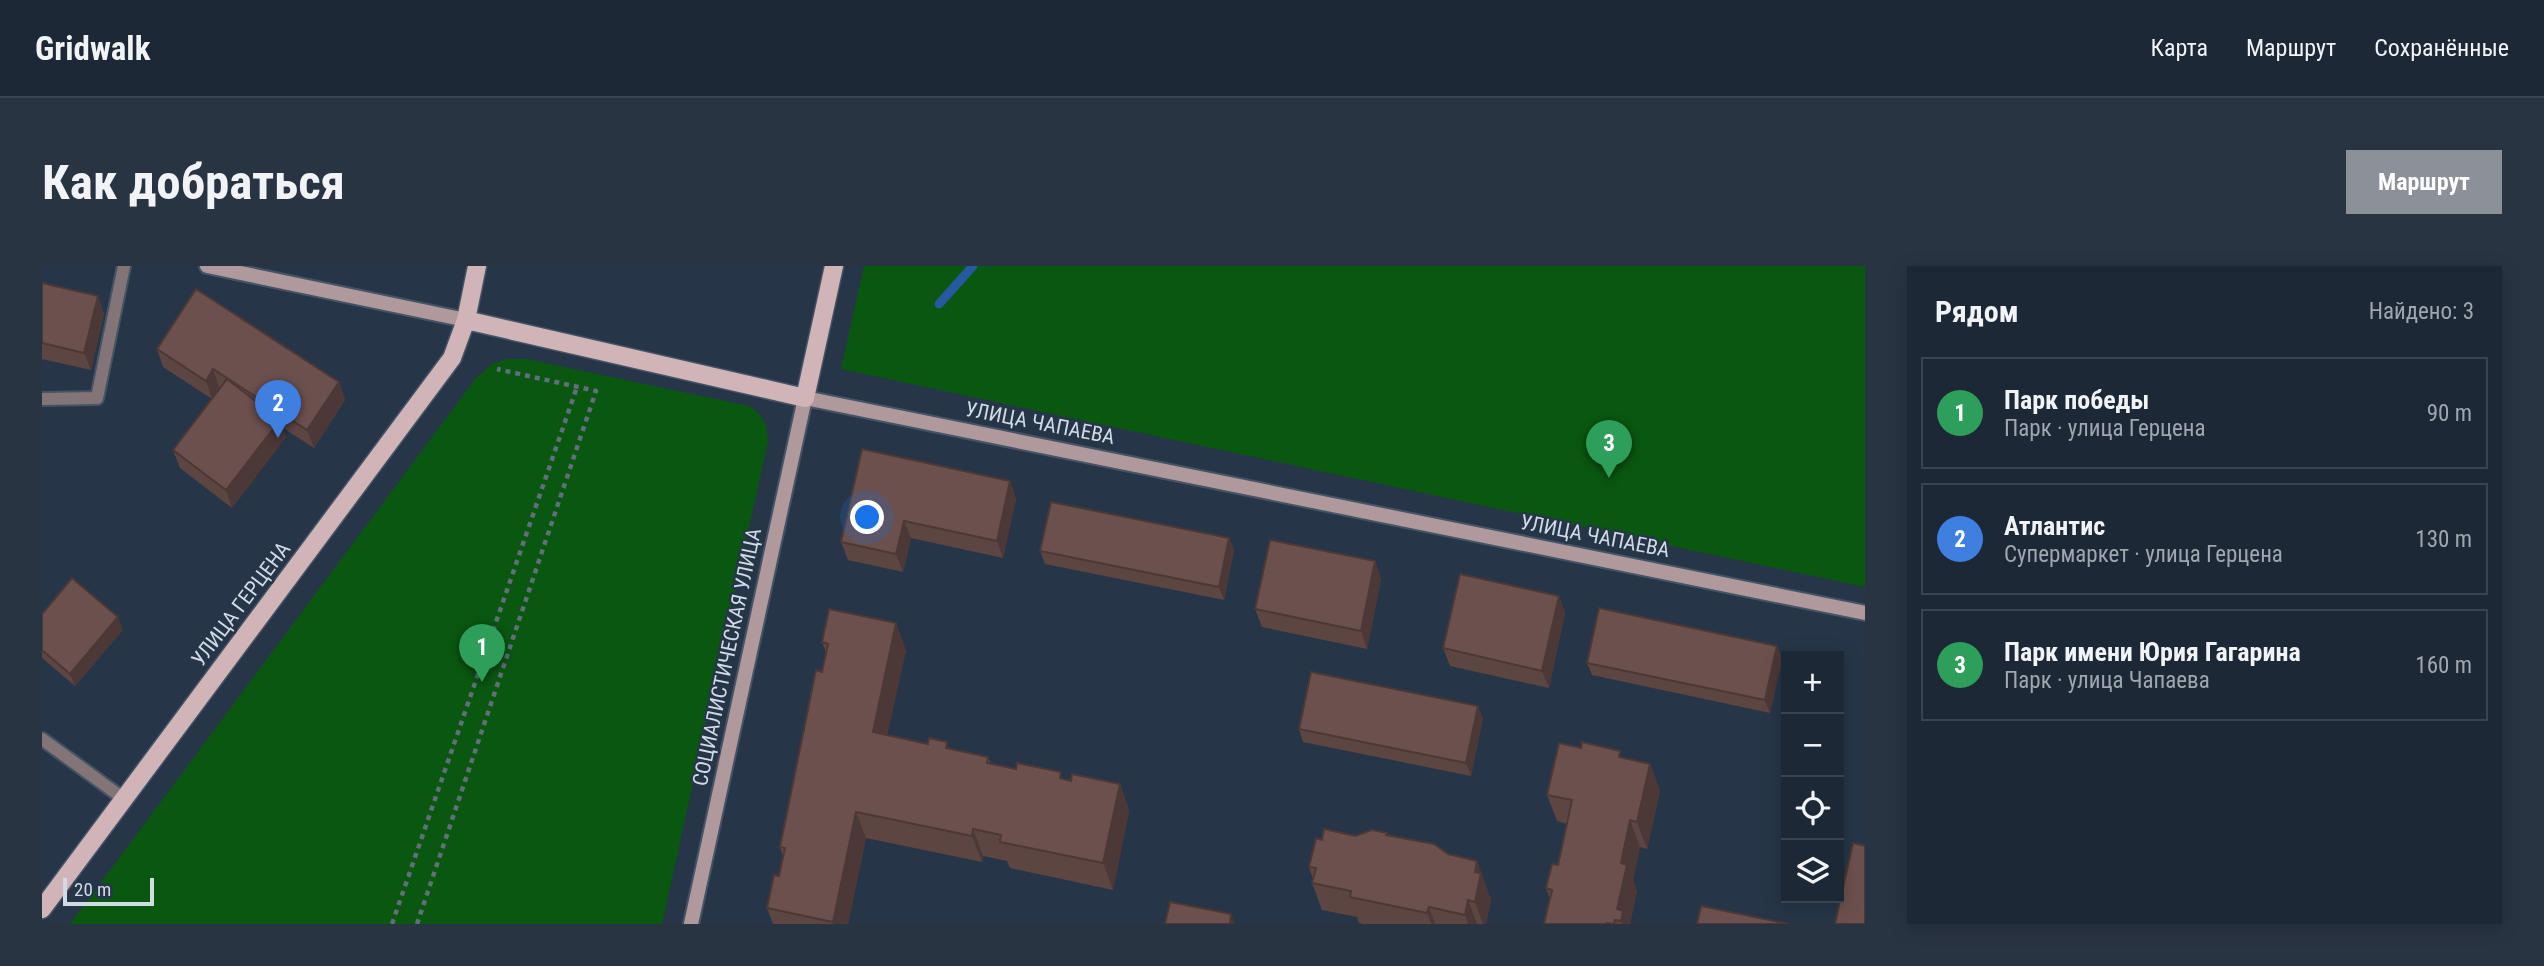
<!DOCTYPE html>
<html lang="ru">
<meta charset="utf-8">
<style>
body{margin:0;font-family:"Roboto Condensed",sans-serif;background:#293442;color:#f1f3f6}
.controls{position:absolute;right:21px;bottom:21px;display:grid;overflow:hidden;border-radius:0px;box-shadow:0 4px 18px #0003}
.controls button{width:63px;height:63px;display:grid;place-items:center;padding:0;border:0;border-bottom:2px solid #3a4451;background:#1c2836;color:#f1f3f6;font:35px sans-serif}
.scale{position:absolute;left:21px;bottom:18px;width:91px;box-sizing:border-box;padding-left:7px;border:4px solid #d1dbe6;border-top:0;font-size:19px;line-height:24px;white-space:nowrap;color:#d1dbe6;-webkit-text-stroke:5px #263648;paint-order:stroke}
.you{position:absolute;left:826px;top:252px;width:24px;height:24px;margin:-18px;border:5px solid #fff;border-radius:50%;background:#1a73e8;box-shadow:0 0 0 10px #1a73e833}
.badge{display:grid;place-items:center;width:46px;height:46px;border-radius:50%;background:#8c9099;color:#fff;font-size:23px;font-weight:700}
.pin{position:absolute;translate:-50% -58px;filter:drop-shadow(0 2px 4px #0008)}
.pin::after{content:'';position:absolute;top:37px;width:24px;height:21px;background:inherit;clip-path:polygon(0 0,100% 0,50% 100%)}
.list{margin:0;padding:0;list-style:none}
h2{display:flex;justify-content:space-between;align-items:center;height:91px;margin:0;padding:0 28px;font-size:30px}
h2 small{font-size:23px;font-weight:400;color:#a0a6ad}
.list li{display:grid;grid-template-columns:46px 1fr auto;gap:21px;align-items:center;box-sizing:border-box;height:112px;margin:0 14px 14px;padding:0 14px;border:2px solid #3a4451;border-radius:0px}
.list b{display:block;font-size:26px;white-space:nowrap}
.list p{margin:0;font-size:23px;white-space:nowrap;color:#a0a6ad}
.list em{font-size:23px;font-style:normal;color:#a0a6ad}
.icon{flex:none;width:38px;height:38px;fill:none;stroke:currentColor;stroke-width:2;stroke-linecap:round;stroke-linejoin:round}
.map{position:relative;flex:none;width:1823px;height:658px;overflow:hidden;border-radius:0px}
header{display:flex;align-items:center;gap:42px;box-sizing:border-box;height:98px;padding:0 35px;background:#1c2836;border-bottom:2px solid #3a4451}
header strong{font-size:33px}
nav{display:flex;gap:38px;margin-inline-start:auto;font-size:24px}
.intro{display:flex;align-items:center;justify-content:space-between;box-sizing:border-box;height:168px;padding:0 42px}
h1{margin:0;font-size:49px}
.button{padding:18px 32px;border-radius:0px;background:#8c9099;color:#fff;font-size:24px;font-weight:700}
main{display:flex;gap:42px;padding:0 42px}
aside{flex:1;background:#1c2836;border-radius:0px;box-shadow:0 4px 18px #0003}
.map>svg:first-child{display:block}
.green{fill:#0a5710}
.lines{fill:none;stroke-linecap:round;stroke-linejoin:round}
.stream{stroke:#2659a0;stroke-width:9}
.lane-casing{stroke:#455464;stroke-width:16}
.secondary-casing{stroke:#455464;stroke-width:18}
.primary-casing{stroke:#455464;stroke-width:21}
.path{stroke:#606e7e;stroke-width:4.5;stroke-dasharray:5 5;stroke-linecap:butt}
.lane{stroke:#837577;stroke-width:12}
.secondary{stroke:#af999c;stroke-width:14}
.primary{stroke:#d1b4b8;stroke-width:18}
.wall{fill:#5d4542}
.shaded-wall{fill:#4c3836}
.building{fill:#6c504d;stroke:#4c3836;stroke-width:2}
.labels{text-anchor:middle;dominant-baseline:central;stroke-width:5;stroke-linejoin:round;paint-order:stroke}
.street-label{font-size:21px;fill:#d1dbe6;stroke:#263648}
</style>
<header>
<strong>Gridwalk</strong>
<nav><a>Карта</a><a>Маршрут</a><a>Сохранённые</a></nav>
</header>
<div class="intro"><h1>Как добраться</h1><a class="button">Маршрут</a></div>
<main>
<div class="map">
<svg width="1823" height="658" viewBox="0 0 1823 658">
<rect width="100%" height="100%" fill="#263648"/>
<path class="green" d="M822,0H1823V321L799,103Z
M464,93H484L707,140C722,149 725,158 726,175L620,658H28L434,112L450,98Z"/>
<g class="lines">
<path class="stream" d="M897,38L931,0"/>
<defs>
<path id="lane" d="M0,133L55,132L82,0
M0,473L82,533"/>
<path id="secondary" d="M165,0L424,54
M649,658L763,132L1823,347"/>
<path id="primary" d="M424,54L763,132L792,0
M0,643L410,92L424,54L435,0"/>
</defs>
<use href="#lane" class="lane-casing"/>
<use href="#secondary" class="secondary-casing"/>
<use href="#primary" class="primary-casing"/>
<path class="path" d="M350,658L535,121
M375,658L554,125L455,103"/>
<use href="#lane" class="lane"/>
<use href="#secondary" class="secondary"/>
<use href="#primary" class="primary"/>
</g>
<path class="wall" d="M0,17L56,30L62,48L49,104L0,93Z
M115,83L297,116L303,134L272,182L241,162L244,171L190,242L138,202L131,184L179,122L177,121L170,133L121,101Z
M968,215L974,233L961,292L869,272L861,306L806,294L799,276Z
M1187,272L1192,284L1182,334L1003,298L998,285Z
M1333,295L1339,313L1325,383L1220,361L1213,343Z
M1517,330L1523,347L1507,422L1408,400L1401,382Z
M0,348L81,364L33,420L0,392Z
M780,376L864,384L845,469L946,491L949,498L1029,515L1078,518L1087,545L1071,624L968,602L965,595L941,590L940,596L824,572L806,658H731L725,642L737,610L741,591L738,581L780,406L784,386Z
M1735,380L1740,393L1728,447L1550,409L1545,397Z
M1441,452L1429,510L1261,476L1257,463Z
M1581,492L1608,498L1618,525L1605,583L1598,581L1591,614L1595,625L1588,658H1502L1508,633L1504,622L1516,599L1525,558L1515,555L1505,529Z
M1345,567L1346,569L1406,588L1435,595L1449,634L1444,658H1321L1317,657L1315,651L1280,644L1270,617L1271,613L1267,601L1280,574Z"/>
<path class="shaded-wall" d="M56,30L62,48L49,104L42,87Z
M171,103L177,121L170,133L164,115Z
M297,116L303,134L272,182L265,164Z
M238,154L244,171L190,242L184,224Z
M968,215L974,233L961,292L955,275Z
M862,255L869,272L861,306L854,288Z
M1187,272L1192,284L1182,334L1177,321Z
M1333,295L1339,313L1325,383L1319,365Z
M1517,330L1523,347L1507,422L1500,405Z
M76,351L81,364L33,420L28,408Z
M854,357L864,384L840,493L831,466Z
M1735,380L1740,393L1728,447L1723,434Z
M1436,440L1441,452L1429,510L1424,497Z
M1608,498L1618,525L1605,583L1595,556Z
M1078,518L1087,545L1071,624L1061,597Z
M814,546L824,572L806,658H792L791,656Z
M1588,554L1598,581L1591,614L1595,625L1588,658H1580L1575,643L1579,597Z
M931,563L941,590L940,596L930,570Z
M1435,595L1449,634L1444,658H1441L1433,636V606Z
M1426,634L1435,658H1426L1423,649Z
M1387,641L1393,658H1390L1385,647Z
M1189,648L1193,658H1188Z"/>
<path class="building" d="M0,17L56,30L42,87L0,77Z
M154,23L297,116L265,164L171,103L164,115L115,83Z
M185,113L238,154L184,224L131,184Z
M820,183L968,215L955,275L862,255L854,288L799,276Z
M1009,236L1187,272L1177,321L998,285Z
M1228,274L1333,295L1319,365L1213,343Z
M1418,308L1517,330L1500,405L1401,382Z
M30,312L76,351L28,408L0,384V348Z
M1557,342L1735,380L1723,434L1545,397Z
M787,343L854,357L831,466L886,478L887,472L905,476L904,482L946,491L945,497L974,503L975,497L1019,506L1018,512L1029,515L1030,508L1078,518L1061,597L958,576L959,569L931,563L930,570L814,546L791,656L725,642L732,609L737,610L743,582L738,581L774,404L780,406L786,378L780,376Z
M1269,406L1436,440L1424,497L1257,463Z
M1540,476L1578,485L1577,491L1608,498L1595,556L1588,554L1579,597L1585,599L1575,643L1581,645L1579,655L1573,654L1572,658L1565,657V658H1502L1510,624L1504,622L1510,598L1516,599L1530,534L1505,529L1517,477L1539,482Z
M1282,563L1313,570L1330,564L1345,567L1344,569L1392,578L1406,588L1435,595L1433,606L1439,607L1433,636L1426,634L1423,649L1387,641L1385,647L1308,631L1309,625L1270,617L1274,602L1267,601L1274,572L1280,574Z
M1811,577L1823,580V658H1793Z
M1128,636L1189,648L1188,658H1123Z
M1659,640L1747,658H1655Z"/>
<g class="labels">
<g class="street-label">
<text transform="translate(998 157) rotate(11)">УЛИЦА ЧАПАЕВА</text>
<text transform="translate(1553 270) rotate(11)">УЛИЦА ЧАПАЕВА</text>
<text transform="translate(199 338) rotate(-53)">УЛИЦА ГЕРЦЕНА</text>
<text transform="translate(685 391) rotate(-78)">СОЦИАЛИСТИЧЕСКАЯ УЛИЦА</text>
</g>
</g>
</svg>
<div class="controls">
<button>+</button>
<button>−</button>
<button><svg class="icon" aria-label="locate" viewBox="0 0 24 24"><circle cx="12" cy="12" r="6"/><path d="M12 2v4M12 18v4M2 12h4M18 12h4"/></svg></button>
<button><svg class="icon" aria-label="layers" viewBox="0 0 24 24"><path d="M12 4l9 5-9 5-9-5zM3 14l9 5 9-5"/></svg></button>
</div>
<div class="scale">20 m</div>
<div class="you"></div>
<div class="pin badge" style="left:440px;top:416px;background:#2e9e5b">1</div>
<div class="pin badge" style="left:236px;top:172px;background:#3f7fe0">2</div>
<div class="pin badge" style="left:1567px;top:212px;background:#2e9e5b">3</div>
</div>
<aside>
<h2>Рядом<small>Найдено: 3</small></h2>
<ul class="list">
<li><span class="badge" style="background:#2e9e5b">1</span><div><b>Парк победы</b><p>Парк · улица Герцена</p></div><em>90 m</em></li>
<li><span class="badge" style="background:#3f7fe0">2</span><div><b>Атлантис</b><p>Супермаркет · улица Герцена</p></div><em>130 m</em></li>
<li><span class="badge" style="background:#2e9e5b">3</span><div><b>Парк имени Юрия Гагарина</b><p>Парк · улица Чапаева</p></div><em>160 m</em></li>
</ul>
</aside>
</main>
